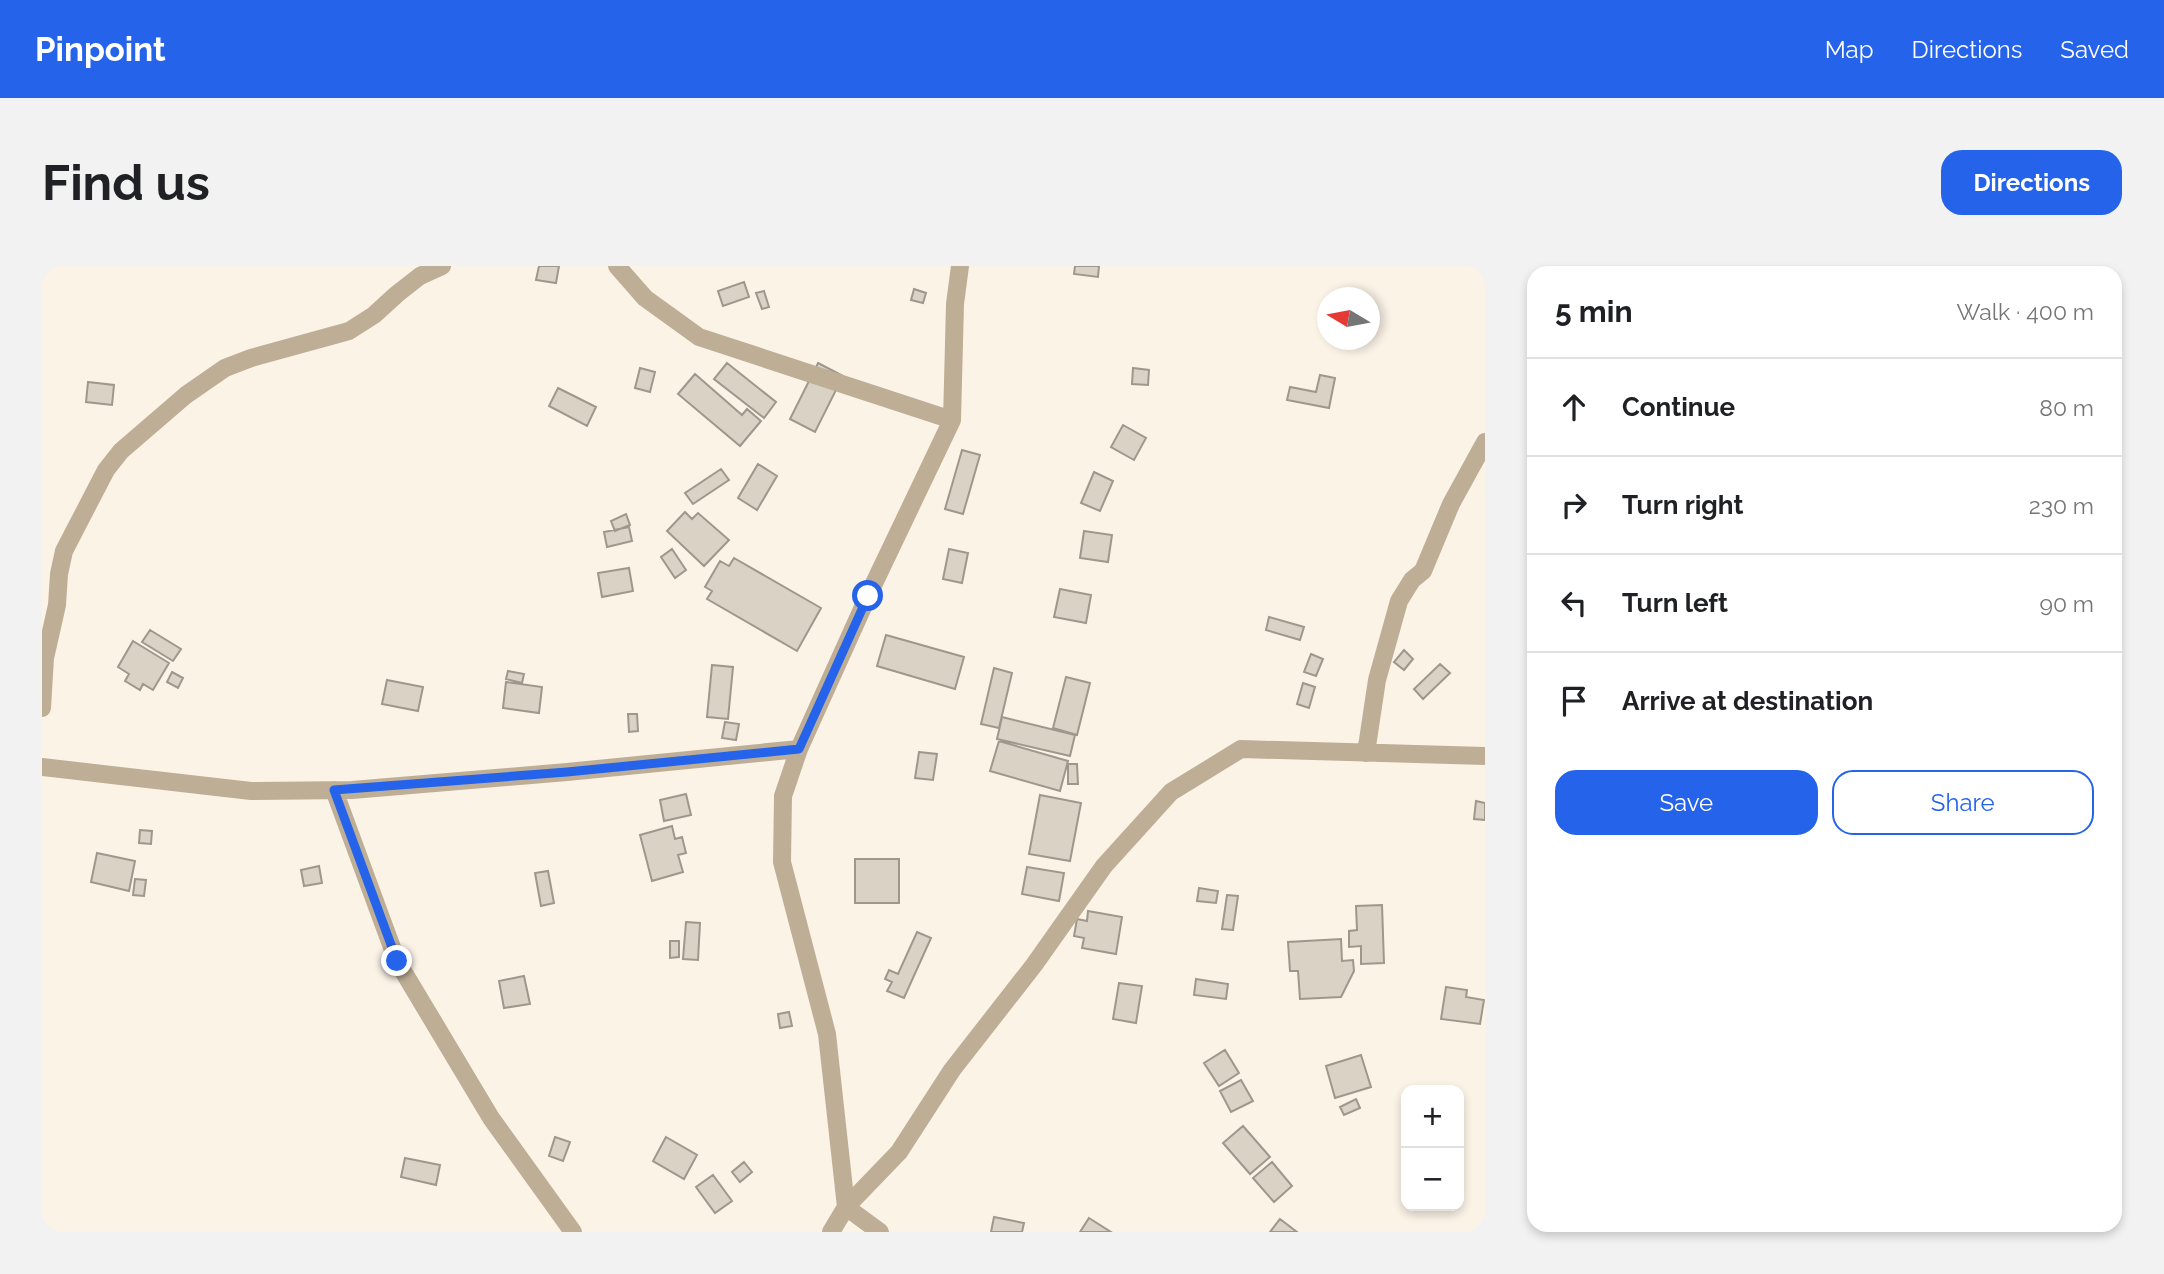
<!DOCTYPE html>
<meta charset="utf-8">
<style>
body{margin:0;font-family:Raleway,sans-serif;background:#f2f2f2;color:#202124}
.controls{position:absolute;right:21px;bottom:21px;display:grid;overflow:hidden;border-radius:14px;box-shadow:0 4px 10px #0003}
.controls button{width:63px;height:63px;display:grid;place-items:center;padding:0;border:0;border-bottom:2px solid #e0e0e0;background:#fff;color:#202124;font:35px sans-serif}
.compass{position:absolute;left:1275px;top:21px;width:63px;height:63px;border-radius:50%;background:#fff;box-shadow:0 4px 10px #0003;rotate:280deg}
.stop{position:absolute;width:21px;height:21px;margin:-16px;border:5px solid #2563eb;border-radius:50%;background:#fff}
.stop.end{background:#2563eb;border-color:#fff;box-shadow:0 2px 7px #0008}
.list{margin:0;padding:0;list-style:none}
h2{display:flex;justify-content:space-between;align-items:center;height:91px;margin:0;padding:0 28px;font-size:30px}
h2 small{font-size:23px;font-weight:400;color:#757577}
.list li{display:grid;grid-template-columns:46px 1fr auto;gap:21px;align-items:center;box-sizing:border-box;height:98px;padding:0 28px;border-top:2px solid #e0e0e0}
.list b{display:block;font-size:26px;white-space:nowrap}
.list em{font-size:23px;font-style:normal;color:#757577}
.actions{display:flex;gap:14px;padding:21px 28px}
.actions a{flex:1;padding:16px 0;border:2px solid #2563eb;border-radius:21px;text-align:center;font-size:24px;color:#2563eb}
.actions .main{background:#2563eb;color:#fff}
.icon{flex:none;width:38px;height:38px;fill:none;stroke:currentColor;stroke-width:2;stroke-linecap:round;stroke-linejoin:round}
.map{position:relative;flex:none;width:1443px;height:966px;overflow:hidden;border-radius:21px}
header{display:flex;align-items:center;gap:42px;box-sizing:border-box;height:98px;padding:0 35px;background:#2563eb;color:#fff}
header strong{font-size:33px}
nav{display:flex;gap:38px;margin-inline-start:auto;font-size:24px}
.intro{display:flex;align-items:center;justify-content:space-between;box-sizing:border-box;height:168px;padding:0 42px}
h1{margin:0;font-size:49px}
.button{padding:18px 32px;border-radius:21px;background:#2563eb;color:#fff;font-size:24px;font-weight:700}
main{display:flex;gap:42px;padding:0 42px}
aside{flex:1;background:#fff;border-radius:21px;box-shadow:0 4px 10px #0003}
.map>svg:first-child{display:block}
.building{fill:#dbd2c6;stroke:#9f978c;stroke-width:2}
.lines{fill:none;stroke-linecap:round;stroke-linejoin:round}
.minor{stroke:#bfae96;stroke-width:18}
.route{stroke:#2563eb;stroke-width:9}
</style>
<header>
<strong>Pinpoint</strong>
<nav><a>Map</a><a>Directions</a><a>Saved</a></nav>
</header>
<div class="intro"><h1>Find us</h1><a class="button">Directions</a></div>
<main>
<div class="map">
<svg width="1443" height="966" viewBox="0 0 1443 966">
<rect width="100%" height="100%" fill="#fcf3e7"/>
<path class="building" d="M497,0H517L514,17L494,14Z
M1033,0H1057L1056,11L1032,8Z
M702,16L707,31L681,40L676,25Z
M872,23L884,27L881,37L869,34Z
M722,25L727,41L720,43L714,27Z
M685,97L734,136L722,152L672,113Z
M776,97L801,110L773,166L748,153Z
M598,102L613,106L608,126L593,122Z
M1091,102L1107,104L1106,119L1090,118Z
M653,108L700,149L705,143L719,155L698,180L636,128Z
M1278,109L1293,112L1287,142L1245,134L1248,121L1274,126Z
M46,116L72,119L70,139L44,136Z
M516,122L554,141L545,160L507,140Z
M1081,159L1104,172L1092,194L1069,181Z
M920,184L938,189L921,248L903,243Z
M716,198L735,210L715,244L696,232Z
M679,203L687,214L651,238L643,227Z
M1052,206L1071,215L1058,245L1039,237Z
M643,246L650,253L656,247L687,274L662,300L625,265Z
M584,248L588,259L573,265L569,255Z
M587,261L590,275L565,281L562,266Z
M1042,265L1070,269L1066,296L1038,292Z
M630,283L644,304L633,312L619,291Z
M907,283L926,287L920,317L901,313Z
M692,292L779,342L755,385L665,333L670,325L663,321L678,295L687,300Z
M587,302L591,325L560,331L556,307Z
M1018,323L1049,329L1044,357L1012,351Z
M1227,351L1262,361L1258,374L1224,364Z
M108,364L139,383L131,395L100,376Z
M844,369L922,391L913,423L835,400Z
M91,375L127,397L111,424L101,418L98,424L83,415L87,408L76,401Z
M1362,384L1371,393L1362,404L1352,396Z
M1269,388L1281,393L1274,410L1262,406Z
M1398,398L1408,407L1381,433L1372,423Z
M670,399L691,401L686,453L665,451Z
M952,402L970,407L957,462L939,458Z
M466,405L482,408L480,417L464,413Z
M130,406L141,412L136,422L125,416Z
M1024,411L1048,417L1035,469L1011,462Z
M345,414L381,421L376,445L340,438Z
M464,416L500,421L497,447L461,442Z
M1261,417L1273,421L1267,442L1255,438Z
M586,448H595L596,465L587,466Z
M960,451L1033,469L1028,490L955,473Z
M683,456L697,458L694,474L680,472Z
M957,475L1026,495L1018,525L948,505Z
M877,486L895,488L891,514L873,512Z
M1026,498H1035L1036,518H1026Z
M644,528L649,549L622,555L618,534Z
M998,529L1039,537L1028,595L987,588Z
M1434,535L1443,537V554L1432,553Z
M630,560L633,573L640,571L644,587L636,589L641,606L610,615L598,569Z
M98,564L110,565L109,578L97,577Z
M55,587L93,595L87,625L49,616Z
M813,593H857V637H813Z
M277,600L280,617L262,620L259,604Z
M985,601L1022,607L1017,635L980,628Z
M506,605L512,637L499,640L493,607Z
M93,613L104,614L102,630L91,629Z
M1157,622L1176,625L1174,637L1155,635Z
M1185,629L1196,630L1191,664L1180,663Z
M1340,639L1342,697L1319,698V680L1307,681V665L1315,664L1314,640Z
M1046,645L1080,651L1074,688L1040,682L1042,672L1032,670L1035,653L1045,655Z
M644,656L658,657L656,694L641,693Z
M875,666L889,672L862,732L845,725L850,716L843,713L847,704L856,708Z
M1299,673L1300,695L1311,694L1312,705L1299,731L1258,733L1256,705H1248L1246,676Z
M628,675H637V691L628,692Z
M482,710L488,738L462,742L457,715Z
M1154,713L1186,718L1184,733L1152,729Z
M1077,717L1100,720L1094,757L1071,753Z
M1404,721L1425,724L1424,731L1442,734L1438,758L1399,753Z
M747,746L750,760L738,762L736,748Z
M1183,784L1197,807L1177,820L1162,797Z
M1319,789L1329,821L1293,832L1284,800Z
M1199,814L1211,835L1189,846L1178,825Z
M1314,833L1318,842L1302,849L1298,841Z
M1201,860L1228,891L1208,908L1181,877Z
M513,871L528,876L521,895L507,890Z
M624,871L655,889L642,913L611,895Z
M363,892L398,899L394,919L359,911Z
M702,896L710,906L698,916L690,906Z
M1230,896L1250,920L1232,936L1211,912Z
M671,909L690,935L673,947L654,921Z
M952,951L982,957L980,966H949Z
M1047,952L1069,966H1038Z
M1238,953L1255,966H1228Z"/>
<g class="lines">
<path class="minor" d="M575,0L603,32L657,71L910,154
M0,442L3,392L15,339L17,308L22,285L64,204L79,185L144,129L183,102L209,92L307,65L332,49L355,28L378,10L400,0
M1324,487L1335,414L1357,335L1370,314L1381,305L1409,238L1443,176
M0,501L209,525L310,524L525,506L757,483
M292,524L355,695L449,852L531,966
M789,966L804,941L857,886L910,804L992,699L1062,600L1129,526L1199,483L1443,490
M838,966L804,941L785,768L740,596L741,530L757,483L826,330L910,154L913,38L918,0"/>
</g>
<g class="lines">
<path class="route" d="M355,695L292,524L525,506L757,483L826,330"/>
</g>
</svg>
<div class="controls">
<button>+</button>
<button>−</button>
</div>
<svg class="compass" viewBox="-18 -18 36 36"><path d="M0-13l5 13h-10z" fill="#e53935"/><path d="M0 13l5-13h-10z" fill="#757577"/></svg>
<div class="stop" style="left:826px;top:330px"></div>
<div class="stop end" style="left:355px;top:695px"></div>
</div>
<aside>
<h2>5 min<small>Walk · 400 m</small></h2>
<ul class="list">
<li><svg class="icon" aria-label="ahead" viewBox="0 0 24 24"><path d="M12 20V5M6 11l6-6 6 6"/></svg><div><b>Continue</b></div><em>80 m</em></li>
<li><svg class="icon" aria-label="right" viewBox="0 0 24 24"><path d="M7 20v-9h11M14 6l5 5-5 5"/></svg><div><b>Turn right</b></div><em>230 m</em></li>
<li><svg class="icon" aria-label="left" viewBox="0 0 24 24"><path d="M17 20v-9H6M10 6l-5 5 5 5"/></svg><div><b>Turn left</b></div><em>90 m</em></li>
<li><svg class="icon" aria-label="arrive" viewBox="0 0 24 24"><path d="M6 21V4h12l-3 4 3 4H6"/></svg><div><b>Arrive at destination</b></div></li>
</ul>
<div class="actions"><a class="main">Save</a><a>Share</a></div>
</aside>
</main>
